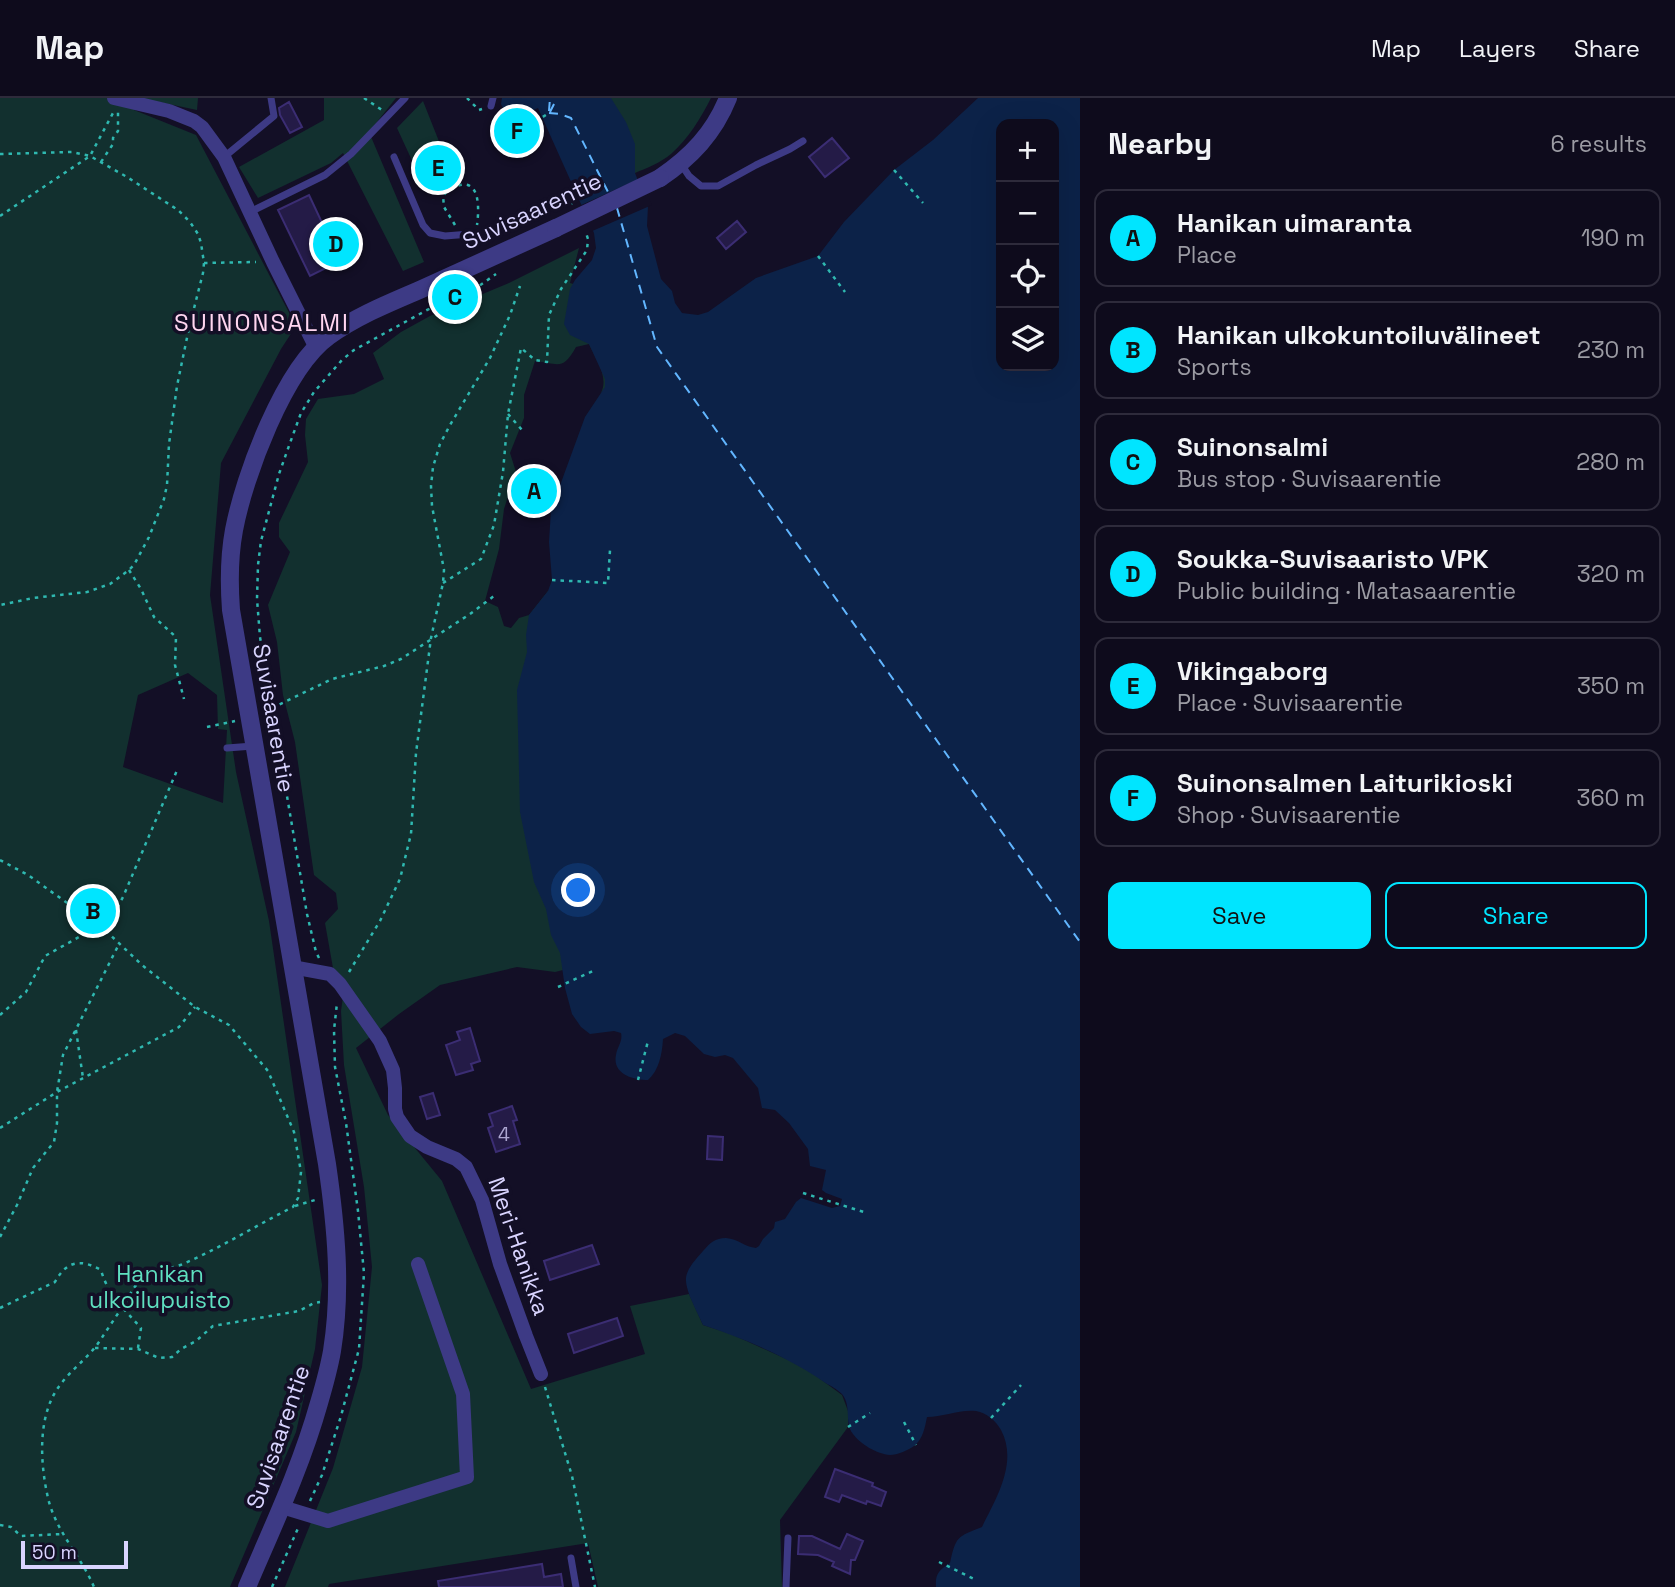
<!DOCTYPE html>
<meta charset="utf-8">
<style>
body{margin:0;font-family:"Space Grotesk",sans-serif;background:#1c1929;color:#f1f3f6}
.controls{position:absolute;right:21px;top:21px;display:grid;overflow:hidden;border-radius:14px;box-shadow:0 7px 28px #0002}
.controls button{width:63px;height:63px;display:grid;place-items:center;padding:0;border:0;border-bottom:2px solid #2e2b3b;background:#0e0b1c;color:#f1f3f6;font:35px sans-serif}
.scale{position:absolute;left:21px;bottom:18px;width:107px;box-sizing:border-box;padding-left:7px;border:4px solid #d9d4ff;border-top:0;font-size:19px;line-height:24px;white-space:nowrap;color:#d9d4ff;-webkit-text-stroke:5px #130f26;paint-order:stroke}
.you{position:absolute;left:579px;top:793px;width:24px;height:24px;margin:-18px;border:5px solid #fff;border-radius:50%;background:#1a73e8;box-shadow:0 0 0 10px #1a73e833}
.badge{display:grid;place-items:center;width:46px;height:46px;border-radius:50%;background:#00e5ff;color:#111;font-size:23px;font-weight:700}
.pin{position:absolute;translate:-50% -50%;border:4px solid #fff;box-shadow:0 2px 7px #0006}
.list{margin:0;padding:0;list-style:none}
h2{display:flex;justify-content:space-between;align-items:center;height:91px;margin:0;padding:0 28px;font-size:30px}
h2 small{font-size:23px;font-weight:400;color:#9b9ba3}
.list li{display:grid;grid-template-columns:46px 1fr auto;gap:21px;align-items:center;box-sizing:border-box;height:98px;margin:0 14px 14px;padding:0 14px;border:2px solid #2e2b3b;border-radius:14px}
.list b{display:block;font-size:26px;white-space:nowrap}
.list p{margin:0;font-size:23px;white-space:nowrap;color:#9b9ba3}
.list em{font-size:23px;font-style:normal;color:#9b9ba3}
.actions{display:flex;gap:14px;padding:21px 28px}
.actions a{flex:1;padding:16px 0;border:2px solid #00e5ff;border-radius:14px;text-align:center;font-size:24px;color:#00e5ff}
.actions .main{background:#00e5ff;color:#111}
.icon{flex:none;width:38px;height:38px;fill:none;stroke:currentColor;stroke-width:2;stroke-linecap:round;stroke-linejoin:round}
.map{position:relative;flex:none;width:1080px;height:1489px;overflow:hidden}
header{display:flex;align-items:center;gap:42px;box-sizing:border-box;height:98px;padding:0 35px;background:#0e0b1c;border-bottom:2px solid #2e2b3b}
header strong{font-size:33px}
nav{display:flex;gap:38px;margin-inline-start:auto;font-size:24px}
main{display:flex}
aside{flex:1;background:#0e0b1c}
.map>svg:first-child{display:block}
.green{fill:#12302f;fill-rule:evenodd}
.water{fill:#0c2248;fill-rule:evenodd}
.pier{fill:#130f26}
.lines{fill:none;stroke-linecap:round;stroke-linejoin:round}
.ferry{stroke:#62b6ff;stroke-width:2;stroke-dasharray:9 7;stroke-linecap:butt}
.building{fill:#241b47;stroke:#3b2d73;stroke-width:2}
.path{stroke:#2fb8b0;stroke-width:2.5;stroke-dasharray:3.5 5;stroke-linecap:butt}
.service{stroke:#3d3a85;stroke-width:7}
.minor{stroke:#3d3a85;stroke-width:14}
.tertiary{stroke:#3d3a85;stroke-width:18}
.tertiary-bridge{stroke:#3d3a85;stroke-width:18}
.labels{text-anchor:middle;dominant-baseline:central;stroke-width:7;stroke-linejoin:round;paint-order:stroke}
.number-label{font-size:19px;fill:#aca6d1}
.street-label{font-size:23px;fill:#d9d4ff;stroke:#130f26}
.park-label{font-size:23px;fill:#5fe0c0;stroke:#130f26}
.neighbourhood-label{font-size:24px;letter-spacing:2px;fill:#ffd6f0;stroke:#130f26}
</style>
<header>
<strong>Map</strong>
<nav><a>Map</a><a>Layers</a><a>Share</a></nav>
</header>
<main>
<div class="map">
<svg width="1080" height="1489" viewBox="0 0 1080 1489">
<rect width="100%" height="100%" fill="#130f26"/>
<path class="green" d="M0,0H198L197,12L140,0L134,12L196,37L296,228L281,251L221,365L210,497L236,674L269,823L322,1187L315,1251L296,1334L230,1489H0ZM188,575L217,597L218,631L227,632L223,705L123,669L138,597Z
M324,0H396L369,34L424,164L403,173L343,55L331,65L258,100L239,69L324,22Z
M598,0H711C701,20 688,41 671,56C660,65 647,70 635,75V67Z
M423,3L442,51L418,62L420,66L415,69L397,30Z
M579,150L570,185L580,188L629,263L601,295C609,279 596,261 589,246L576,249C562,274 558,265 535,263L524,297V320L510,355L516,374L504,411L499,451L485,503L498,509L504,528L511,530L519,520L529,517L548,493L563,872L555,874L517,869L440,887L399,916L356,950L388,1017L442,1083L531,1291L645,1256L630,1208L689,1196L703,1227L731,1236L804,1269L842,1297L848,1313V1329L780,1422L782,1489H598L588,1445L329,1486L328,1489H285L333,1370L362,1269L372,1169L364,1089L344,967L341,913L345,884L333,870L325,825L338,811L336,795L314,777L295,644L283,597L277,544L268,507L290,454L279,439V425L308,364L305,337L306,321L318,301L354,296L384,281L373,255L401,234L430,218L509,185Z"/>
<path class="water" d="M502,0H611L626,24L635,46V75L648,108L647,128L661,181L672,193L675,205L682,215L698,217L708,214L756,180L818,158L844,124L894,72L933,42L978,0H1080V1489H936C935,1476 939,1472 950,1465C956,1438 957,1439 982,1429C997,1399 1018,1364 1001,1332C996,1323 987,1315 976,1313C960,1311 943,1319 927,1319C925,1329 923,1341 914,1348C909,1352 897,1357 890,1357C877,1356 860,1346 853,1336C844,1325 852,1308 842,1296C837,1291 829,1287 824,1284C790,1260 743,1240 703,1227C698,1215 685,1193 686,1180C687,1170 697,1160 703,1153C710,1145 715,1140 726,1140C738,1141 745,1149 756,1150L759,1148L763,1141L774,1130L775,1124L785,1121L796,1104L801,1100L832,1110L840,1108L842,1101L826,1095L822,1092L826,1072L810,1068L808,1051L789,1025L775,1012L762,1010L758,990L733,960L725,957L715,959L704,956L685,938L675,935L663,941C662,957 659,972 648,982C633,982 612,976 616,957C617,949 623,944 621,935L614,933L590,936L581,929L572,916L565,890L560,855L551,837L546,811L534,784L520,714L517,592L527,554L526,537L529,517L548,493L552,482L549,444L551,412L585,319L605,289V281L589,246L570,237L564,226L570,191L575,182L592,162L596,150L594,135L538,10L509,23L501,6ZM1001,26H1054V268H1001Z"/>
<path class="pier" d="M641,80L652,107L590,134L579,108Z"/>
<g class="lines">
<path class="ferry" d="M549,13L550,0
M550,14L555,4L554,0
M549,15L560,16L571,20L609,96
M617,110L657,249L1080,844"/>
</g>
<path class="building" d="M289,4L302,29L290,35L280,17L279,10Z
M521,25L526,37L514,42L509,30Z
M832,40L849,60L825,79L809,59Z
M446,49L456,75L429,86L418,61Z
M309,97L340,163L310,178L278,112Z
M737,123L746,134L726,151L717,140Z
M470,930L480,963L471,966L473,972L456,977L446,947L460,942L457,934Z
M433,995L440,1017L427,1021L420,999Z
M512,1008L517,1022L513,1023L520,1046L496,1054L488,1030L493,1028L489,1016Z
M708,1038L723,1039L722,1062L707,1061Z
M592,1147L599,1166L550,1182L544,1163Z
M617,1220L623,1238L574,1255L568,1236Z
M835,1371L873,1385L872,1388L886,1394L881,1408L867,1403L866,1406L842,1397L839,1404L825,1399Z
M847,1436L863,1443L855,1462H851L850,1476L832,1468L834,1464L818,1457L798,1456L799,1438H812L840,1451Z
M542,1466L544,1479L561,1476L563,1489H439L438,1483Z"/>
<g class="lines">
<path class="path" d="M364,0L382,12
M467,0L479,12L482,11
M538,44L530,27L549,15
M0,56L72,54L90,58L127,79L178,112L190,124L198,136L201,145L204,165L203,175L189,230L177,288L169,346L167,387L164,401L149,439L134,467L129,472L110,486L87,494L33,500L0,507
M101,64L113,46V40L118,33V14
M894,72L923,105
M560,94L568,98L573,106
M0,118L90,58L113,15
M455,127L444,109L443,98C447,93 451,90 457,88C481,79 479,113 477,127
M818,158L845,194
M204,165L256,164
M508,316L522,332
M129,472L141,491L154,519L176,539L175,567L184,601
M552,482L608,485L610,452
M443,485L481,461L494,427L503,374L508,316L521,250L535,262L547,264L549,217L561,191L587,152L588,141L586,135
M272,610L332,581L384,568L401,561L470,516L494,498
M207,629L235,623
M0,762L28,777L105,832L142,867L195,909L229,927L268,973L294,1034L301,1074L298,1100L293,1109C257,1127 222,1149 185,1165C170,1172 153,1172 141,1182C133,1189 128,1200 123,1208C115,1220 107,1232 99,1244C88,1260 72,1271 60,1287C37,1317 40,1365 48,1400C56,1434 81,1458 94,1489
M105,832L123,799L178,670
M319,860L316,854L307,816L260,539L257,501L258,467L261,443L279,376L290,345L301,315L314,294L342,262L354,252L427,212L472,193L496,176
M349,874L380,823L400,781L411,736L416,655L431,540L443,485L444,472L432,408L431,388L433,369L440,346L450,327L490,260L510,217L520,188
M558,889L593,873
M0,917L26,894L45,858L88,834L100,830
M76,932L83,980
M638,982L648,943
M0,1030L57,994L179,929L195,909
M803,1095L867,1115
M295,1108L315,1102
M0,1139L17,1107L33,1070L54,1044L57,1025V994L63,957L119,846
M0,1210L55,1184C67,1162 81,1161 101,1172C108,1197 124,1211 141,1230L138,1250
M95,1250L138,1251L159,1260L172,1259L181,1251L196,1243L213,1228L299,1213L314,1205L320,1204
M545,1289L572,1378L595,1489
M991,1320L1021,1287
M904,1324L916,1347
M848,1329L870,1315
M310,1403L322,1377L341,1318L359,1251L364,1175L358,1113L346,1025L335,969L334,932L337,905
M0,1427L11,1429L21,1438L62,1436
M939,1464L974,1481
M272,1489L299,1428"/>
<path class="service" d="M491,8L493,0
M224,59L274,18L271,0
M394,59L423,127L430,135L445,138L470,136L482,138
M681,66L689,78L701,88H718L756,67L790,51L803,43
M250,114L325,77L351,56L405,0
M227,650L253,648
M571,1460L576,1489
M786,1489L788,1440"/>
<path class="minor" d="M114,0L169,13L194,23L202,29L224,59L273,164L316,250
M292,869L330,876L340,886L380,943L393,972L395,990V1011L397,1019L410,1038L427,1049L456,1061L466,1069L482,1102L500,1166L526,1238L541,1276
M282,1409L328,1423L467,1379L463,1296L418,1166"/>
<path class="tertiary" d="M660,80C691,59 714,35 728,0
M247,1489C273,1428 301,1369 319,1305C324,1288 329,1270 332,1253C342,1191 336,1128 327,1066L231,512C229,485 229,459 234,432C244,379 284,270 329,238C358,217 392,204 424,190C468,170 512,150 556,130"/>
<path class="tertiary-bridge" d="M556,130L660,80"/>
</g>
<g class="labels">
<g class="number-label">
<text x="504" y="1036">4</text>
</g>
<g class="street-label">
<text transform="translate(532 113) rotate(-25)">Suvisaarentie</text>
<text transform="translate(274 620) rotate(80)">Suvisaarentie</text>
<text transform="translate(519 1148) rotate(71)">Meri-Hanikka</text>
<text transform="translate(278 1339) rotate(-71)">Suvisaarentie</text>
</g>
<g class="park-label">
<text x="160" y="1176">Hanikan<tspan x="160" dy="26">ulkoilupuisto</tspan></text>
</g>
<g class="neighbourhood-label">
<text x="262" y="224">SUINONSALMI</text>
</g>
</g>
</svg>
<div class="controls">
<button>+</button>
<button>−</button>
<button><svg class="icon" aria-label="locate" viewBox="0 0 24 24"><circle cx="12" cy="12" r="6"/><path d="M12 2v4M12 18v4M2 12h4M18 12h4"/></svg></button>
<button><svg class="icon" aria-label="layers" viewBox="0 0 24 24"><path d="M12 4l9 5-9 5-9-5zM3 14l9 5 9-5"/></svg></button>
</div>
<div class="scale">50 m</div>
<div class="you"></div>
<div class="pin badge" style="left:534px;top:393px">A</div>
<div class="pin badge" style="left:93px;top:813px">B</div>
<div class="pin badge" style="left:455px;top:199px">C</div>
<div class="pin badge" style="left:336px;top:146px">D</div>
<div class="pin badge" style="left:438px;top:70px">E</div>
<div class="pin badge" style="left:517px;top:33px">F</div>
</div>
<aside>
<h2>Nearby<small>6 results</small></h2>
<ul class="list">
<li><span class="badge">A</span><div><b>Hanikan uimaranta</b><p>Place</p></div><em>190 m</em></li>
<li><span class="badge">B</span><div><b>Hanikan ulkokuntoiluvälineet</b><p>Sports</p></div><em>230 m</em></li>
<li><span class="badge">C</span><div><b>Suinonsalmi</b><p>Bus stop · Suvisaarentie</p></div><em>280 m</em></li>
<li><span class="badge">D</span><div><b>Soukka-Suvisaaristo VPK</b><p>Public building · Matasaarentie</p></div><em>320 m</em></li>
<li><span class="badge">E</span><div><b>Vikingaborg</b><p>Place · Suvisaarentie</p></div><em>350 m</em></li>
<li><span class="badge">F</span><div><b>Suinonsalmen Laiturikioski</b><p>Shop · Suvisaarentie</p></div><em>360 m</em></li>
</ul>
<div class="actions"><a class="main">Save</a><a>Share</a></div>
</aside>
</main>
